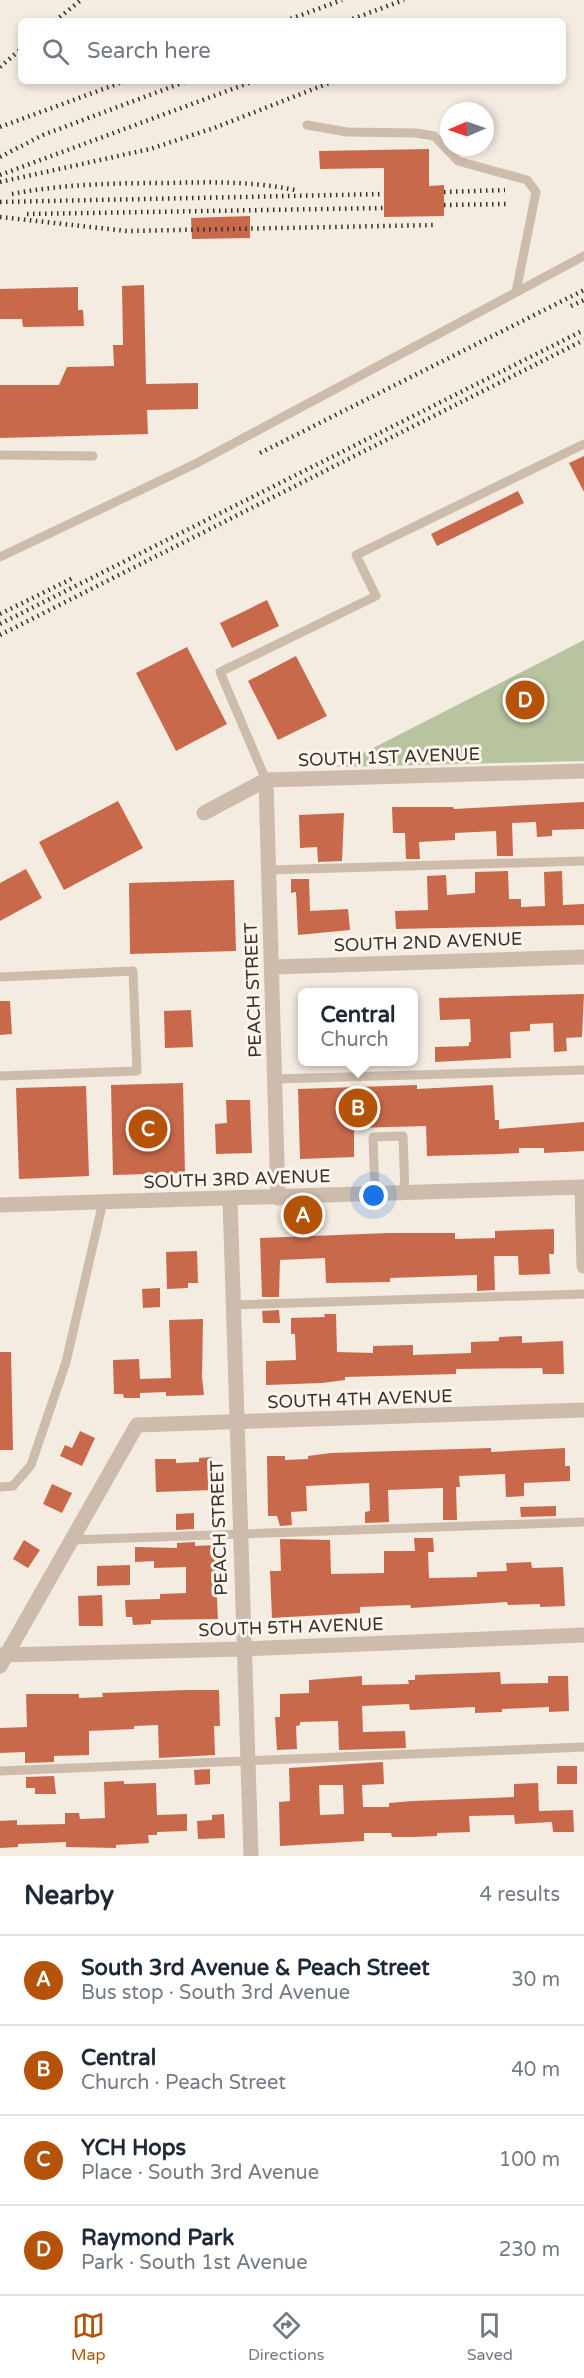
<!DOCTYPE html>
<meta charset="utf-8">
<style>
body{margin:0;font-family:"Varela Round",sans-serif;background:#f6f6f7;color:#1f2937}
.compass{position:absolute;left:440px;top:102px;width:54px;height:54px;border-radius:50%;background:#fff;box-shadow:0 3px 9px #0003;rotate:268deg}
.you{position:absolute;left:374px;top:1196px;width:21px;height:21px;margin:-15px;border:4px solid #fff;border-radius:50%;background:#1a73e8;box-shadow:0 0 0 9px #1a73e833}
.badge{display:grid;place-items:center;width:39px;height:39px;border-radius:50%;background:#b45309;color:#fff;font-size:20px;font-weight:700}
.pin{position:absolute;translate:-50% -50%;border:3px solid #fff;box-shadow:0 2px 6px #0006}
.popup{position:absolute;left:298px;top:988px;width:120px;height:78px;box-sizing:border-box;display:grid;place-content:center;border-radius:9px;background:#fff;filter:drop-shadow(0 2px 4px #0005);font-size:20px;white-space:nowrap;color:#747a83}
.popup b{font-size:22px;color:#1f2937}
.popup::after{content:'';position:absolute;left:50%;top:100%;margin-left:-12px;border:12px solid transparent;border-top-color:#fff}
.list{margin:0;padding:0;list-style:none}
h2{display:flex;justify-content:space-between;align-items:center;height:78px;margin:0;padding:0 24px;font-size:26px}
h2 small{font-size:20px;font-weight:400;color:#747a83}
.list li{display:grid;grid-template-columns:39px 1fr auto;gap:18px;align-items:center;box-sizing:border-box;height:90px;padding:0 24px;border-top:2px solid #e0e1e3}
.list b{display:block;font-size:22px;white-space:nowrap}
.list p{margin:0;font-size:20px;white-space:nowrap;color:#747a83}
.list em{font-size:20px;font-style:normal;color:#747a83}
.icon{flex:none;width:33px;height:33px;fill:none;stroke:currentColor;stroke-width:2;stroke-linecap:round;stroke-linejoin:round}
.map{position:relative;flex:none;width:584px;height:1856px;overflow:hidden}
.search{position:absolute;background:#fff;box-shadow:0 3px 9px #0003;left:18px;right:18px;top:18px;height:66px;display:flex;align-items:center;gap:15px;box-sizing:border-box;padding:0 21px;border-radius:9px;color:#747a83;font-size:22px}
.sheet{height:438px;background:#fff}
nav{display:flex;justify-content:space-around;align-items:center;box-sizing:border-box;height:84px;border-top:2px solid #e0e1e3;background:#fff;font-size:16px;color:#747a83}
nav a{display:grid;justify-items:center;gap:3px}
nav .on{color:#b45309}
.map>svg:first-child{display:block}
.green{fill:#b8c4a0}
.building{fill:#c8694b;fill-rule:evenodd}
.lines{fill:none;stroke-linecap:round;stroke-linejoin:round}
.service{stroke:#cdbbac;stroke-width:9}
.minor{stroke:#cdbbac;stroke-width:15}
.tertiary{stroke:#cdbbac;stroke-width:15}
.rail{stroke:#3b302b;stroke-width:4.5;stroke-dasharray:1.5 4.5;stroke-linecap:butt}
.labels{text-anchor:middle;dominant-baseline:central;stroke-width:6;stroke-linejoin:round;paint-order:stroke}
.street-label{font-size:18px;fill:#3b302b;stroke:#fbf5ee}
</style>
<div class="map">
<svg width="584" height="1856" viewBox="0 0 584 1856">
<rect width="100%" height="100%" fill="#f4ebe1"/>
<path class="green" d="M584,640V761L336,767Z"/>
<path class="building" d="M429,149V186L444,185V216L384,217V168L320,169L319,151Z
M250,216V238L192,239L191,218Z
M144,285L146,384L198,383V409L147,410L148,434L0,438V385H59L67,367L114,366L113,345H123L122,286Z
M78,287V310H83L84,326L23,327L22,319H0V289Z
M584,456V492L569,463Z
M518,491L524,503L437,546L431,534Z
M267,600L279,626L232,648L220,623Z
M187,647L227,724L176,751L136,673Z
M296,656L327,716L278,740L248,681Z
M118,801L143,848L64,890L39,842Z
M584,802V829L552,830V836L537,837L536,822L512,823L513,856H497L496,831L455,833V840L419,842L420,859H406L405,833H393L392,807H453L454,809Z
M344,813L342,861L318,862L317,847L300,848L299,815Z
M26,869L42,898L0,921V883Z
M508,871L509,899H521V907L545,906L544,872L562,871L563,905L584,904V925L396,929L395,911L428,910L427,876L446,875L447,895L475,893V872Z
M291,879H309L310,911L348,909L350,930L298,935L296,892L291,893Z
M234,880L236,951L130,954L129,883Z
M584,994L582,1037L566,1038L567,1051L554,1052L553,1023L530,1024V1031L510,1032L511,1058L435,1062V1047L469,1046V1042H471L470,1019L440,1020L439,998Z
M0,1001H10L12,1034L0,1035Z
M191,1010L193,1047L165,1048L164,1011Z
M183,1083L185,1173L113,1175L111,1085Z
M417,1085V1089L493,1085L495,1120H499V1129L584,1122V1151L544,1153V1148H519V1153L500,1154L427,1156L426,1126L354,1128V1157L300,1159L298,1089Z
M86,1086L89,1176L19,1179L16,1088Z
M226,1100H250L252,1153L216,1154L215,1124L227,1123Z
M554,1229V1254H549L550,1274L519,1275L518,1256H494L495,1290L477,1291V1275L390,1278V1282L326,1283L325,1258L280,1260L279,1297H262L260,1238L389,1233H455V1239L495,1238V1231Z
M197,1251L198,1283H188V1288L167,1289L166,1252Z
M160,1288V1307L143,1308L142,1289Z
M279,1310L280,1323H263L262,1311Z
M324,1314H336L337,1352L373,1353V1346L413,1345V1355L471,1353V1342L499,1341V1337L522,1336V1343L563,1341L564,1374H543L542,1368L456,1369V1374L345,1377V1380L322,1383L266,1385V1361L296,1360L295,1334H291V1318L325,1317Z
M203,1319L202,1377L204,1395L166,1396V1392L140,1393V1398H124L123,1394H114L113,1360L139,1359L140,1379L171,1378L169,1320Z
M0,1352H11L13,1450H0Z
M80,1431L95,1438L82,1466L60,1456L65,1445L72,1448Z
M491,1448V1452L565,1448V1466H570V1481L524,1483V1496L506,1497L505,1474L459,1476L460,1487H456L457,1520H443V1488L388,1490L389,1522L365,1523V1512L370,1511L369,1483L306,1486L307,1511L291,1512L292,1525L280,1526L277,1516H268L267,1456H285V1460L308,1459V1456L331,1453Z
M212,1457L213,1490L156,1492L155,1459H176V1463L199,1462V1458Z
M52,1484L72,1493L62,1513L43,1504Z
M556,1506V1516L521,1517L520,1507Z
M194,1513V1529L176,1530V1514Z
M414,1538H433L434,1552H428L429,1578L477,1577V1572L507,1571L506,1563L531,1562L532,1568L563,1567L565,1606L540,1607V1604L508,1605L507,1602L411,1608L410,1605L360,1607V1613L272,1618L270,1571H281L280,1539L330,1540L331,1574L384,1573V1551H415Z
M24,1540L40,1550L28,1568L13,1559Z
M195,1542V1546L214,1545L218,1619L151,1620V1624L133,1625L132,1617H126L125,1600L160,1599V1594L186,1593V1567L154,1568V1561L135,1562V1547L177,1548V1543Z
M130,1565V1585L97,1586V1566Z
M102,1595L103,1626H79L78,1596Z
M500,1672L501,1684L548,1683V1676H568L569,1711L549,1712V1707L502,1709V1712L475,1713V1707L410,1710L409,1704L362,1706L363,1732L405,1731L406,1748L339,1750L338,1721L300,1722V1725L296,1726L297,1749L277,1750L275,1717H280V1694L309,1693V1680L362,1676V1685L409,1684L408,1680H415V1675Z
M187,1690H219L220,1726H214L215,1755L159,1758L158,1725L134,1726V1729L89,1731V1755L54,1756V1762L25,1763V1752L0,1753V1728L27,1727L26,1694H79V1698L103,1697L102,1693Z
M383,1762L384,1784L362,1785L363,1807H389V1803L413,1801L514,1797V1784L538,1783L539,1811L573,1810L574,1832H553L552,1822L515,1824L514,1815L469,1816L470,1832L437,1833V1836L414,1837H392L391,1833H364V1841L280,1846L279,1802L290,1801L289,1768ZM319,1785H343L344,1814L320,1815Z
M557,1766H577V1784H557Z
M210,1769V1784L195,1785L194,1770Z
M54,1776L56,1794H35V1788H26V1777Z
M124,1781V1784L156,1783L157,1815L187,1814V1831L157,1832V1835H148L149,1843L116,1845V1848L66,1847V1842L18,1844V1847L0,1848V1821L17,1820V1825L65,1824V1813H79L80,1819L105,1818L104,1782Z
M224,1814L225,1838L198,1839L197,1821L212,1820V1815Z"/>
<g class="lines">
<path class="service" d="M307,125L347,132L416,133L434,136L458,161L527,180L536,192L516,292
M0,455L93,456
M0,557L195,464L584,256
M266,780L220,672L376,596L356,555L584,444
M269,870L584,861
M0,977L133,971L137,1071L0,1076
M275,1079L584,1070
M375,1194L373,1137L403,1136L405,1193
M232,1305L584,1294
M0,1487L13,1486L31,1465L66,1362L103,1202
M70,1540L584,1522
M0,1771L584,1747"/>
<path class="minor" d="M266,780L278,1198
M204,813L266,780L584,771
M273,967L584,957
M582,1187L584,1266
M230,1199L251,1856
M0,1655L243,1649L584,1635
M0,1666L137,1425L584,1410"/>
<path class="tertiary" d="M0,1205L584,1187"/>
<path class="rail" d="M55,21L81,0
M285,21L342,0
M347,21L404,0
M0,67L21,49
M0,127L125,81
M0,157L43,135L187,81
M0,175L254,81
M0,182L150,149L214,128L334,81
M444,192L505,190
M12,194C62,184 116,183 167,183C213,182 250,181 295,190
M0,202L384,194
M444,205L507,204
M27,214L384,208
M0,217L127,231L435,225
M571,306L584,300
M260,453L584,290
M0,614L75,577
M0,624L584,330
M0,635L584,340"/>
</g>
<g class="labels">
<g class="street-label">
<text transform="translate(389 757) rotate(-2)">SOUTH 1ST AVENUE</text>
<text transform="translate(428 942) rotate(-2)">SOUTH 2ND AVENUE</text>
<text transform="translate(253 990) rotate(-92)">PEACH STREET</text>
<text transform="translate(237 1179) rotate(-2)">SOUTH 3RD AVENUE</text>
<text transform="translate(360 1399) rotate(-2)">SOUTH 4TH AVENUE</text>
<text transform="translate(219 1528) rotate(-92)">PEACH STREET</text>
<text transform="translate(291 1627) rotate(-2)">SOUTH 5TH AVENUE</text>
</g>
</g>
</svg>
<svg class="compass" viewBox="-18 -18 36 36"><path d="M0-13l5 13h-10z" fill="#e53935"/><path d="M0 13l5-13h-10z" fill="#747a83"/></svg>
<div class="you"></div>
<div class="pin badge" style="left:303px;top:1215px">A</div>
<div class="pin badge" style="left:358px;top:1108px">B</div>
<div class="popup"><b>Central</b>Church</div>
<div class="pin badge" style="left:148px;top:1129px">C</div>
<div class="pin badge" style="left:525px;top:700px">D</div>
<div class="search"><svg class="icon" aria-label="search" viewBox="0 0 24 24"><circle cx="10" cy="10" r="6"/><path d="M15 15l6 6"/></svg>Search here</div>
</div>
<section class="sheet">
<h2>Nearby<small>4 results</small></h2>
<ul class="list">
<li><span class="badge">A</span><div><b>South 3rd Avenue &amp; Peach Street</b><p>Bus stop · South 3rd Avenue</p></div><em>30 m</em></li>
<li><span class="badge">B</span><div><b>Central</b><p>Church · Peach Street</p></div><em>40 m</em></li>
<li><span class="badge">C</span><div><b>YCH Hops</b><p>Place · South 3rd Avenue</p></div><em>100 m</em></li>
<li><span class="badge">D</span><div><b>Raymond Park</b><p>Park · South 1st Avenue</p></div><em>230 m</em></li>
</ul>
</section>
<nav>
<a class="on"><svg class="icon" aria-label="map" viewBox="0 0 24 24"><path d="M3 6l6-2 6 2 6-2v14l-6 2-6-2-6 2zM9 4v14M15 6v14"/></svg>Map</a>
<a><svg class="icon" aria-label="directions" viewBox="0 0 24 24"><path d="M12 3l9 9-9 9-9-9zM9 14v-3h6M13 9l2 2-2 2"/></svg>Directions</a>
<a><svg class="icon" aria-label="saved" viewBox="0 0 24 24"><path d="M7 4h10v16l-5-4-5 4z"/></svg>Saved</a>
</nav>
